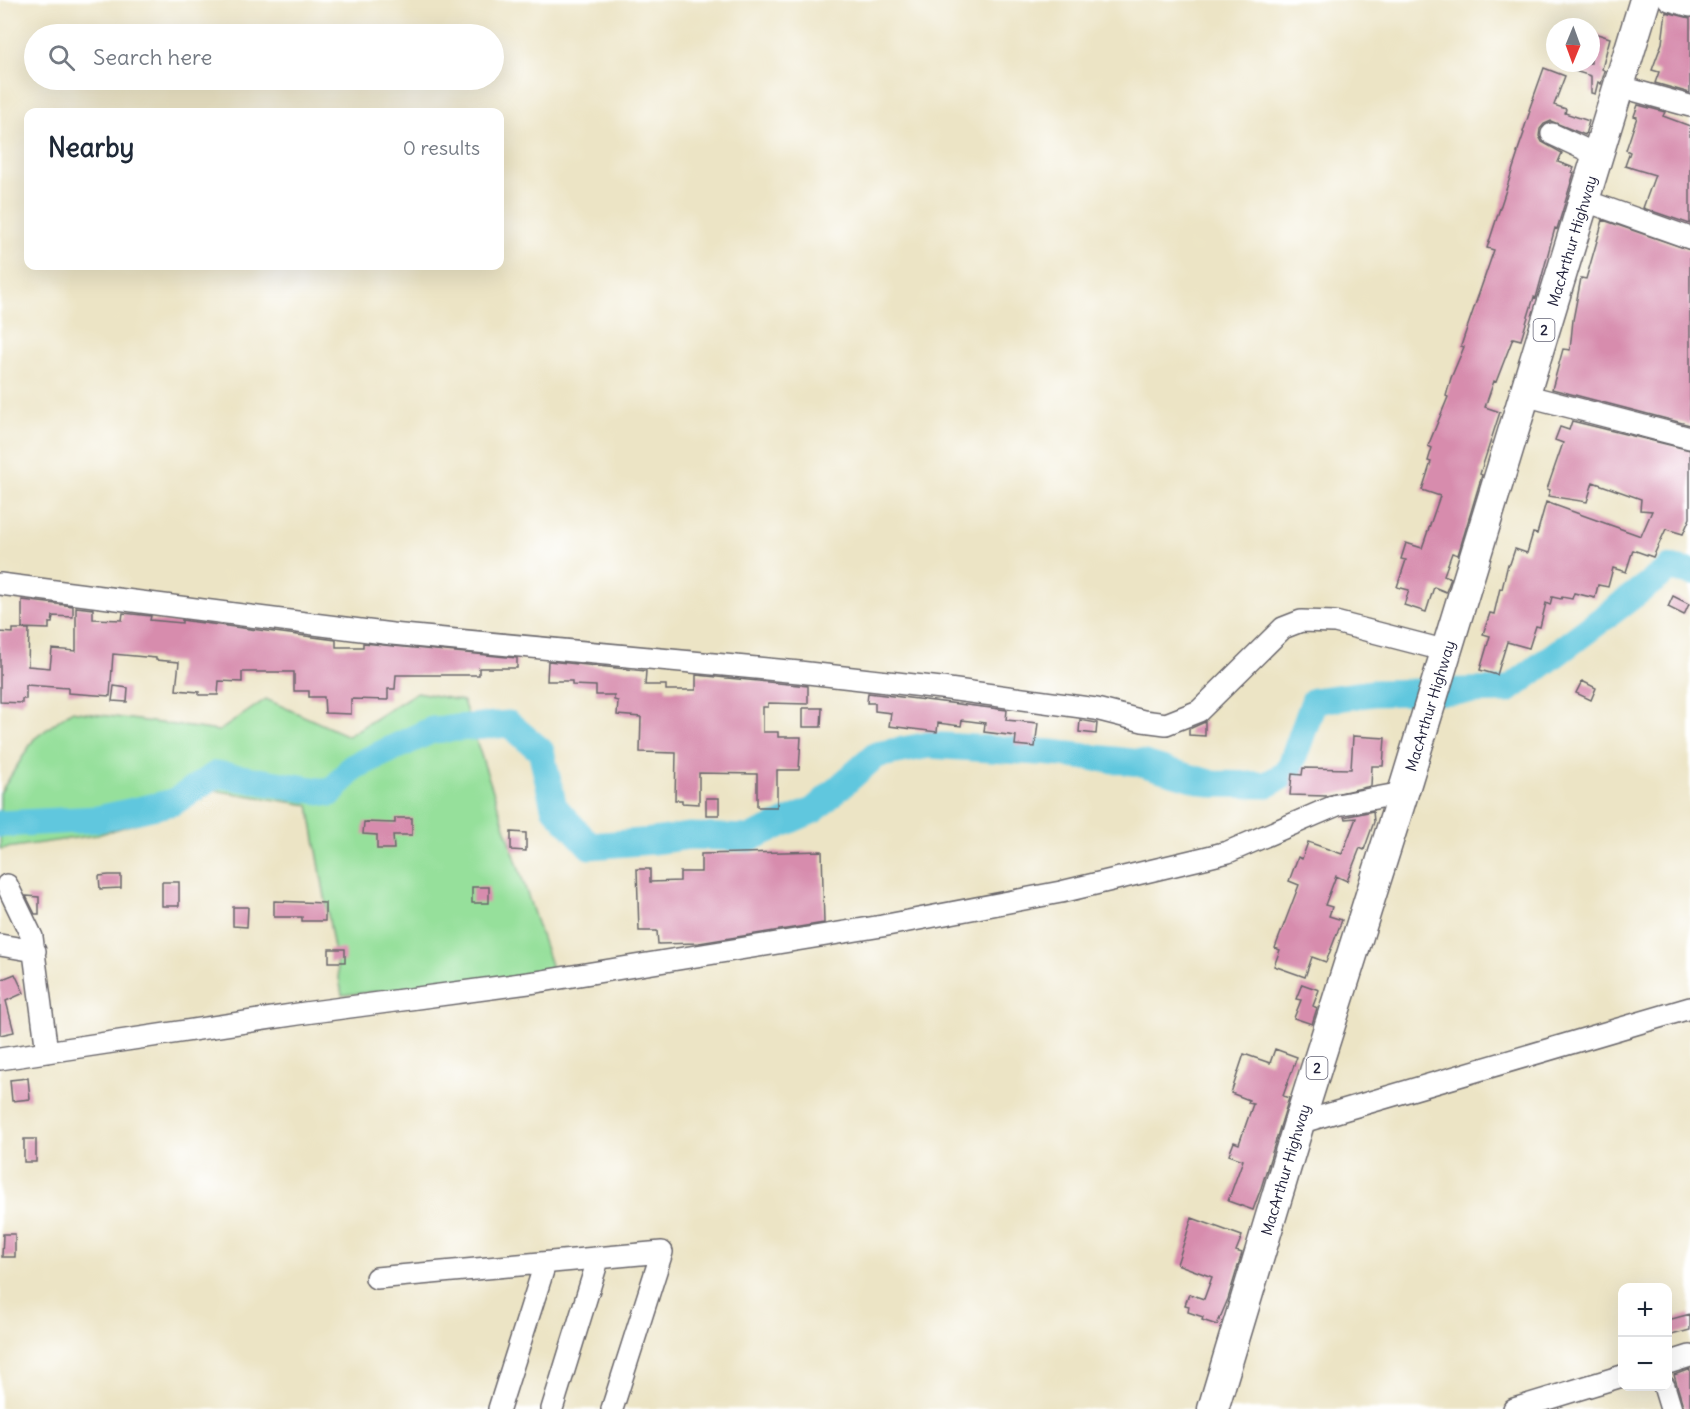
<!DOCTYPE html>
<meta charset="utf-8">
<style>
body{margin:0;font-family:Delius,sans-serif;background:#f2f2f3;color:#1f2937}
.controls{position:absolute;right:18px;bottom:18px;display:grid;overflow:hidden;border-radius:12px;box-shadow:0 6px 24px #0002}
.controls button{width:54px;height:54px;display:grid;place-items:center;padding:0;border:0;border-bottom:2px solid #e0e1e3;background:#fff;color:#1f2937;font:30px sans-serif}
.compass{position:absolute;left:1546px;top:18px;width:54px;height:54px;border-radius:50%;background:#fff;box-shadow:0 6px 24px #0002;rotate:181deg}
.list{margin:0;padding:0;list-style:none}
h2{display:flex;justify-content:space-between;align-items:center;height:78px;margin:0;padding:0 24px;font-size:26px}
h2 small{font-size:20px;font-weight:400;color:#747a83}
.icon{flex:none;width:33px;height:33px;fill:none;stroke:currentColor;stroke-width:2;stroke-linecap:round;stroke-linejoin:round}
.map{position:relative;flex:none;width:1690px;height:1409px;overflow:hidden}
.search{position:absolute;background:#fff;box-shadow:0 6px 24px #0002;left:24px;top:24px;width:480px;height:66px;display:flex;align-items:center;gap:15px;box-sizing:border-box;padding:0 21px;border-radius:33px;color:#747a83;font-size:22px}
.panel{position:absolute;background:#fff;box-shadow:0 6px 24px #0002;left:24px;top:108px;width:480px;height:162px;border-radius:12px}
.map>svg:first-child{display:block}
.green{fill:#96e09b;stroke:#5c816b;stroke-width:1.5}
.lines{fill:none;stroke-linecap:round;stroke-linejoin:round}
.river{stroke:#61c7de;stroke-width:27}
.building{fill:#d78cad}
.minor-casing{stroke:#69666b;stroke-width:24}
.highway-casing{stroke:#69666b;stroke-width:33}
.minor{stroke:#fff;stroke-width:21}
.highway{stroke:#fff;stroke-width:30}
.labels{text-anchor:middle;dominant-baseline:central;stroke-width:6;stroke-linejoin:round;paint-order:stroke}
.shield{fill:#fff;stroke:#646476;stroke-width:1.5}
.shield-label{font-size:14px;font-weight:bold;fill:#22223b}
.street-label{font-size:15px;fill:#22223b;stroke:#fff}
</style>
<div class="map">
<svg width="1690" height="1409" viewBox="0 0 1690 1409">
<rect width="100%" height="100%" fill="#fff"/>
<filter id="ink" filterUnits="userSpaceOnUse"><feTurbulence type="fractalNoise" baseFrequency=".0167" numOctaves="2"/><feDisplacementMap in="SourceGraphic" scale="12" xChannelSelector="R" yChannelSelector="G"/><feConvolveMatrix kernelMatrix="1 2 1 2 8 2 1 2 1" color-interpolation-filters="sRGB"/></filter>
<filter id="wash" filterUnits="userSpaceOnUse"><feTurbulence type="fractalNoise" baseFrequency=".008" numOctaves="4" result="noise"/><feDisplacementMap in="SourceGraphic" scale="24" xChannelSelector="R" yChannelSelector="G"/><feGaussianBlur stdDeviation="1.35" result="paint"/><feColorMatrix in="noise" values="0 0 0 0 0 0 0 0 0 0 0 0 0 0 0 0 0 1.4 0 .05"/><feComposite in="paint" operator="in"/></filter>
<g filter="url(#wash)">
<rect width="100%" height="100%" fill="#ece4c5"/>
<path class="green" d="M417,692L463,701L554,974L342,995L309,805L213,790L182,810L97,835L0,849V793L34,739L71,711L219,731L266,699L348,736Z"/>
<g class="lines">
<path class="river" d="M0,824L98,819L174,802L217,774L331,793L353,767L432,730L509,724L541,751L554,807L590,846L653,841L690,836L750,838L814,810L876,755L929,745L1052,753L1141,763L1213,784L1266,785L1288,773L1314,701L1373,693L1508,690L1670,568L1690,572"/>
</g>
<g id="blocks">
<path class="building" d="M1666,12L1690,18V93L1655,83L1659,72L1652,70L1662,43Z
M1591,32L1610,38L1602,69L1605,71L1601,84L1598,82L1595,94L1591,93V76L1558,66V63H1591Z
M1544,68L1565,76L1554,105L1566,109L1565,113L1589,121L1585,135L1551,121L1544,124L1540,129L1539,136L1542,142L1562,153L1558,162L1574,168L1572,172L1574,173L1557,229L1555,228L1536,298L1534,297L1521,340L1513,338L1496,382L1494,381L1485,407L1500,412L1480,474L1482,475L1458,555L1452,553L1444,575L1451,578L1446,592L1434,587L1426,612L1404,605L1409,590L1397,587L1406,560L1401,559L1406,543L1422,548L1440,496L1422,490L1431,462L1428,461L1432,448L1428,446L1448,397L1446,396L1451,378L1464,347L1461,346L1464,337L1494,250L1487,248L1518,153H1517L1524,133L1523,132L1530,111L1529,110Z
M1638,105L1665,112L1663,116L1690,126V224L1643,208L1655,175L1625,166L1630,152L1626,150L1637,117L1634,116Z
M1603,220L1690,250V425L1552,389L1563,349L1570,350L1573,320L1581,278L1586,279Z
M1572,421L1690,450V518L1683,534L1666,529L1653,557L1633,550L1626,572L1613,568L1608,587L1598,585L1595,598L1574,593L1572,599L1562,597L1561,599L1552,597L1550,605L1546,603L1540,627L1536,626L1529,648L1507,642L1497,675L1480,670L1490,636L1483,634L1490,613L1494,614L1500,588L1502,589L1508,564H1510L1515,549L1527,553L1533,533L1537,534L1546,502L1641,536L1652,511L1640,510L1641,499L1593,482L1587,502L1548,496L1550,490L1547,489L1563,443L1555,440L1560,427L1569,430Z
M1673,596L1689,604L1684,615L1668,607Z
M22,600L73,606V617L53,616L52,623H49V629L22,628Z
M76,607L93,609V619L122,620L123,613L151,616L150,620L182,623V620L188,621L336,640V647H363V643L517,658V668H479V675H396L395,689H388V700L351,699V714L325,713L324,697H309V691H294V672H242V682L219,681L218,695H199V692L176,690L179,662L156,660V658L113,654L110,696L68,693V688L26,685V699H22V703L0,702V632L13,633V629H29L28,666L50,668L52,649L76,651Z
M548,661L646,671L645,685H666V690H696V675L808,686V704L768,703V707H763V732H778V737H801L799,770H777V807H757V774L699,773V804L682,803V800H675L676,753L640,752L641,717L617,715L618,701L614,700V695H596V686L572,685V681H547Z
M1582,681L1596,688L1591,700L1576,693Z
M114,686L128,688L127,702L112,701Z
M868,693L1007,710L1006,720L1038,723L1035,747L1015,745L1016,736L984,732L985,723L962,720L961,726L938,723L937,732L889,726L891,713L875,711V703H867Z
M803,708H822L821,727H803Z
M1080,720L1097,723L1096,734L1079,732Z
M1205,722V736L1189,735V729Z
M1353,736L1385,738L1383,766H1372L1371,786L1326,796L1290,795L1292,774L1302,775L1303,768L1351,769Z
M706,798H719V815H706Z
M1373,811L1374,822L1364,850L1360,848L1347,881L1336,876L1325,905L1332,907L1329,916L1342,920L1326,962L1312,957L1305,977L1274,966L1280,950L1275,948L1299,885L1289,881L1298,857L1302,859L1308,842L1342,854L1356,818L1345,819L1344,817Z
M395,818H412V835H393L394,849H377V835L363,834L364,822L395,823Z
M511,832L526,833V851L511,850Z
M822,851L824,923L699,943L658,944L657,931H639L637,869H650V882L680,881V872H701V854Z
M109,875H121V888L100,889L99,876Z
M162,882H179V906H162Z
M472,887H489V903H472Z
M26,896L39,897V914H35Z
M274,901L325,903V921H302V917H274Z
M233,907H248L247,927L233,926Z
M329,949H345V962H329Z
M15,974L24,993L6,1001L14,1032L0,1035V980Z
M1302,984L1319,990L1313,1006L1317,1008L1312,1024L1294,1018L1301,1000L1296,999Z
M1275,1049L1297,1057L1283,1096L1289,1098L1261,1188L1253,1210L1228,1201L1243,1160L1229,1155L1234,1142L1239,1144L1253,1104L1248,1103L1249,1100L1231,1093L1244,1054L1270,1063Z
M28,1078L30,1099L12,1101L10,1080Z
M24,1139H36V1162H24Z
M1192,1218L1242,1236L1236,1251L1242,1253L1228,1299L1217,1325L1202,1320L1203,1317L1188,1312L1189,1306L1185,1305L1189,1294L1204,1299L1212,1277L1177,1264Z
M3,1234H15V1257H2Z
M1690,1314V1330L1668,1336V1320Z
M1690,1369V1409H1684L1674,1375Z"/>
</g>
</g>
<g filter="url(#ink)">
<use href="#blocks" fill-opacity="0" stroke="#69666b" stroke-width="1.5"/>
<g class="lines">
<defs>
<path id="minor" d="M1669,0L1690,6
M1618,86L1690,106
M1552,134L1597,155
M1583,200L1690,238
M1524,395L1690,438
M0,584L392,634L799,672L941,688L1096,709L1143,721L1166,724L1199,711L1283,628L1301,621L1335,622L1447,651
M7,885L32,937L47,1052
M0,945L35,951
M0,1059L305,1013L536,982L882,926L1061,892L1204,858L1228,852L1337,805L1403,793
M1299,1123L1690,1008
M376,1278L662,1252L612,1409
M1668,1363L1690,1356
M1664,1386L1671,1409
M499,1409L545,1264
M552,1409L598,1260
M1514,1409L1622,1376"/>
<g id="highway">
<path id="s1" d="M1213,1409L1299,1123L1403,793L1645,0"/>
</g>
</defs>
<use href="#minor" class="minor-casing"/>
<use href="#highway" class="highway-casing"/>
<use href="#minor" class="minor"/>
<use href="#highway" class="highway"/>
</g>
</g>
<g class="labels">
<g class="shield">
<rect x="1533.5" y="319" width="21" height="22" rx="4.5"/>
<rect x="1306.5" y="1057" width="21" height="22" rx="4.5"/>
</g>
<g class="shield-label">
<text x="1544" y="330">2</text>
<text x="1317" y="1068">2</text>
</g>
<g class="street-label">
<text stroke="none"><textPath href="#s1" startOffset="1222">MacArthur Highway</textPath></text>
<text stroke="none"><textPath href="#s1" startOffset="736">MacArthur Highway</textPath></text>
<text stroke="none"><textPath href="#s1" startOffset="250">MacArthur Highway</textPath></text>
</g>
</g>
</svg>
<div class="controls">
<button>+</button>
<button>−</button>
</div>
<svg class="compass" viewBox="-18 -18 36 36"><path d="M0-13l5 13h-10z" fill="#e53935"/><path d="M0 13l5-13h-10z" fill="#747a83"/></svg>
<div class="search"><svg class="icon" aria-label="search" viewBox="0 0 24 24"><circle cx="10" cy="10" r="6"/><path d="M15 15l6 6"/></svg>Search here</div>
<section class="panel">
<h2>Nearby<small>0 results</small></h2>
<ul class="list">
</ul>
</section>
</div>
